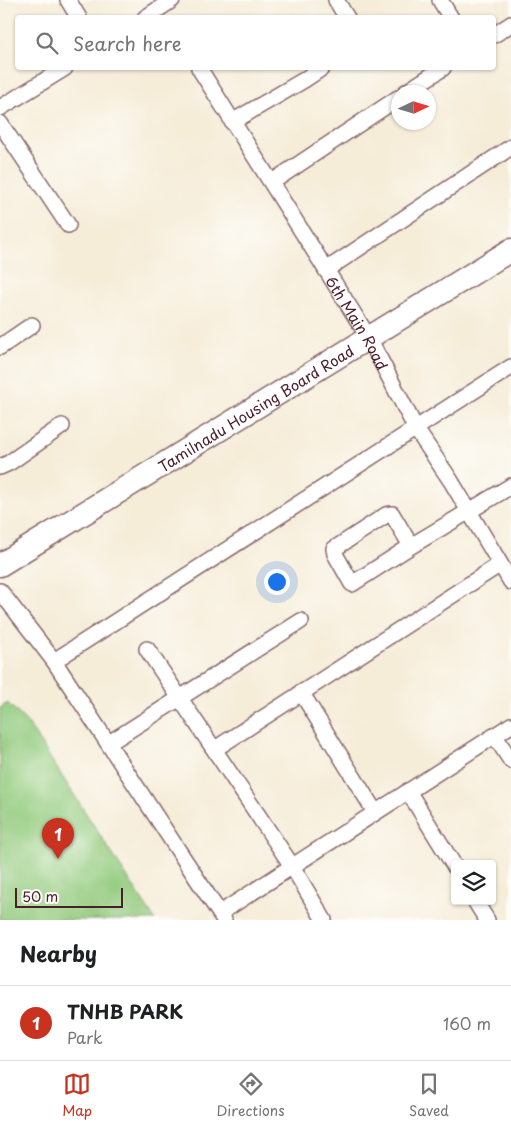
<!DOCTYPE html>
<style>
body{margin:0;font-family:"Playpen Sans",sans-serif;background:#f2f2f2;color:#202124}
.controls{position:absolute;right:15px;bottom:15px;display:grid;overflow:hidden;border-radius:5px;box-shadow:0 1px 4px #0004}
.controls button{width:45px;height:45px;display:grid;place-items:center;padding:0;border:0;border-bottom:1px solid #e0e0e0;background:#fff;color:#202124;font:25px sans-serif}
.compass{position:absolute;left:391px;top:85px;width:45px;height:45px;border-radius:50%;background:#fff;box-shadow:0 1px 4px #0004;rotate:86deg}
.scale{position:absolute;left:15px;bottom:12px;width:108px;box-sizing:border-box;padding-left:5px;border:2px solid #4a1f2b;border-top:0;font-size:14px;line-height:18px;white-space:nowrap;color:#4a1f2b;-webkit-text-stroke:4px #fdfcf7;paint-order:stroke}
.you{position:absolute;left:276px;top:581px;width:18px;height:18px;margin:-12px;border:4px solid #fff;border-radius:50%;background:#1a73e8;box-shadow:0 0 0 8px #1a73e833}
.badge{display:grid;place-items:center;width:32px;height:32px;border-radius:50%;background:#c8321e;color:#fff;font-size:16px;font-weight:700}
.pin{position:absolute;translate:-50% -41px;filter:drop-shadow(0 1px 2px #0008)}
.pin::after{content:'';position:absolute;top:26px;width:18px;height:15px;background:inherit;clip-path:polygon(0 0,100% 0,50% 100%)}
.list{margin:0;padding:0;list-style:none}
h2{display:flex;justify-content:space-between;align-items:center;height:65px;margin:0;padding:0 20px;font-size:21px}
h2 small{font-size:16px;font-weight:400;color:#757577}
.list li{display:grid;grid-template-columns:32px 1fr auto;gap:15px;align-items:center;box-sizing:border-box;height:75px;padding:0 20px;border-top:1px solid #e0e0e0}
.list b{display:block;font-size:19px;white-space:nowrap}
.list p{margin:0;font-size:16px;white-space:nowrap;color:#757577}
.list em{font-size:16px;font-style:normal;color:#757577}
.icon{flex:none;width:28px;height:28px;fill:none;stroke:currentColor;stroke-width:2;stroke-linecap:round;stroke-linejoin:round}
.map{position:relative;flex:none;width:511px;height:920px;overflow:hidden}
.search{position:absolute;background:#fff;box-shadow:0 1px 4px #0004;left:15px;right:15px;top:15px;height:55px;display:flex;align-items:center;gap:12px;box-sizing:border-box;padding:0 18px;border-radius:5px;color:#757577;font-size:19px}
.sheet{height:140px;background:#fff}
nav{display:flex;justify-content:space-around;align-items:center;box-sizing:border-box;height:70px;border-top:1px solid #e0e0e0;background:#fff;font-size:14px;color:#757577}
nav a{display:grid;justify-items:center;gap:2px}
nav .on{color:#c8321e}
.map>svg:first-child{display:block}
.green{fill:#91ca7d;stroke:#6e7454}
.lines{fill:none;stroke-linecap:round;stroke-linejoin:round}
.street-casing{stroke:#866768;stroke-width:18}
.secondary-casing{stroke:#866768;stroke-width:25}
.street{stroke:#fff;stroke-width:15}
.secondary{stroke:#fff;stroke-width:22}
.labels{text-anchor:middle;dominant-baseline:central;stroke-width:4;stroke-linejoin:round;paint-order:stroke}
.street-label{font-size:15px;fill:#4a1f2b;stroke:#fdfcf7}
</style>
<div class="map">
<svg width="511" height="920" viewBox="0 0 511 920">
<rect width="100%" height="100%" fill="#fdfcf7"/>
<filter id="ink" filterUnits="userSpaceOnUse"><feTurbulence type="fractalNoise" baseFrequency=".02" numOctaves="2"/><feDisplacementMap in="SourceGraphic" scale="10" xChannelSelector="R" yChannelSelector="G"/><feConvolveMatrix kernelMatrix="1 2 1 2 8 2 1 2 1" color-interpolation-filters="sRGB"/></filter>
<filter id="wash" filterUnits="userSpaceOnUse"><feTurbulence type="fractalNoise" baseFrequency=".0096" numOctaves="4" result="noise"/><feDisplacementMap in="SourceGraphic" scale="20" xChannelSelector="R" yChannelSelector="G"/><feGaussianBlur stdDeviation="1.12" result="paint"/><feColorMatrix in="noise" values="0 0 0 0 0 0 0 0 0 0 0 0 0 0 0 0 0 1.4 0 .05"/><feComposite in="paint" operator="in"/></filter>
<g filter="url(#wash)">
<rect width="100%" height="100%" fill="#f6edd9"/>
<path class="green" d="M8,703L27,722L155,920H0V708Z"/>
</g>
<g filter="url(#ink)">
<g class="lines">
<defs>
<g id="street">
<path d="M68,0L79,18"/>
<path d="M336,0L347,18"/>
<path d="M440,0L451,18"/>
<path d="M145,18L172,0"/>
<path d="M494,35L511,24"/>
<path id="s1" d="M199,68L369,338L416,429L451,481L511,582"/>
<path d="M406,92L443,68"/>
<path d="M0,108L65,68"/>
<path d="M232,122L304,80L322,68"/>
<path d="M0,123L68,225"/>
<path d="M272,182L398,98"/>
<path d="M326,270L511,147"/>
<path d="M0,347L32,325"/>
<path d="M0,467L9,463L62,426"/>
<path d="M411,546L352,584L335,554L334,549L386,515L392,514L411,546L511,486"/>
<path d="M0,591L54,661L224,920"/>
<path d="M147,649L292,866L324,920"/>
<path d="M54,661L511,367"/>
<path d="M301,692L375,812"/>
<path d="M495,736L511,761"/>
<path d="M109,743L301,621"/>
<path d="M215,749L499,565"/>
<path d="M408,791L455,867"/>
<path d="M475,901L487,920"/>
<path d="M220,913L511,725"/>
</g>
<g id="secondary">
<path id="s2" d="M0,565L511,250"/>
</g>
</defs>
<use href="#street" class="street-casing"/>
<use href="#secondary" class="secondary-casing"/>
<use href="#street" class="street"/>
<use href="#secondary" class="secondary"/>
</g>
</g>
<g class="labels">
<g class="street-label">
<text stroke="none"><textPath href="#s1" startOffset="300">6th Main Road</textPath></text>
<text stroke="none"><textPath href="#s2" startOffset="300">Tamilnadu Housing Board Road</textPath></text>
</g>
</g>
</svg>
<div class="controls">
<button><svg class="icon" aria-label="layers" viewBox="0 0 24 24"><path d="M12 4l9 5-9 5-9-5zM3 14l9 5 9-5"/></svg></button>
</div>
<svg class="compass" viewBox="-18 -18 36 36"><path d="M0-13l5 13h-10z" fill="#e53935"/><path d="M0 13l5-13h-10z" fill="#757577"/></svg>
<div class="scale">50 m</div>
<div class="you"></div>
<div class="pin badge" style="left:58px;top:859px">1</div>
<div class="search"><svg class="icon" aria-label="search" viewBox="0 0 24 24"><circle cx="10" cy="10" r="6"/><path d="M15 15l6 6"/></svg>Search here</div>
</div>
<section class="sheet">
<h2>Nearby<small></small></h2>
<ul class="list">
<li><span class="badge">1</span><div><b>TNHB PARK</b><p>Park</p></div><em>160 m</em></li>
</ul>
</section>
<nav>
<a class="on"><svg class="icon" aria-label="map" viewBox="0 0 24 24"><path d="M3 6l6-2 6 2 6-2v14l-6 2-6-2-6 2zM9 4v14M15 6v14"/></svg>Map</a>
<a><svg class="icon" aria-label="directions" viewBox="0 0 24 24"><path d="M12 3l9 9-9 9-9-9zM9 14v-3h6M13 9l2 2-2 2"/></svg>Directions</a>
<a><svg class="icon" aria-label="saved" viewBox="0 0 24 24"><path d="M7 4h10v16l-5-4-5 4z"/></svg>Saved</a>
</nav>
